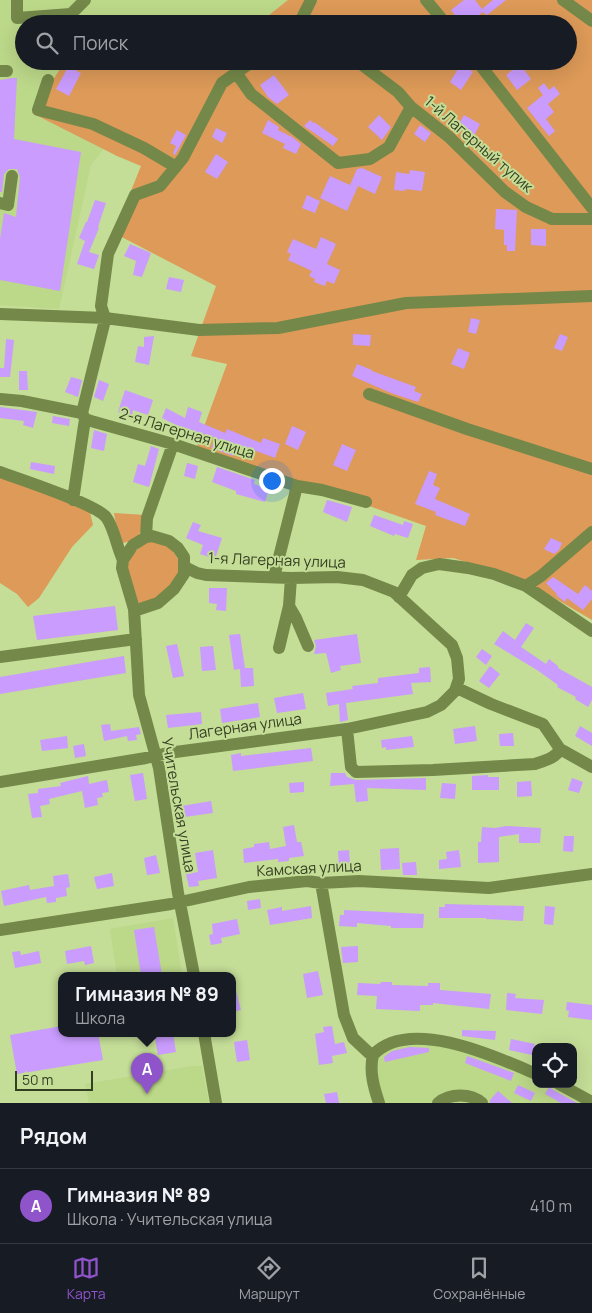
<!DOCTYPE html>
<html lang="ru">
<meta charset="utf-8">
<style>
body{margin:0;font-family:Manrope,sans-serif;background:#20242c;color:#f1f3f6}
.controls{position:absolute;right:15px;bottom:15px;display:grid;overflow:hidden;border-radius:10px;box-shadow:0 5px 20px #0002}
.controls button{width:45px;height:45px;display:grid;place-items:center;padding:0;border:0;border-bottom:1px solid #363941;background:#171b24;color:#f1f3f6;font:25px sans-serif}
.scale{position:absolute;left:15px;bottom:12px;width:78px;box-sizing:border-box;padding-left:5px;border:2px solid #353f22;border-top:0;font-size:14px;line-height:18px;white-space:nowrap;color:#353f22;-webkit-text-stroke:4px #c4dd97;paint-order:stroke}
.you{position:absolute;left:271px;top:480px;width:18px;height:18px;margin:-12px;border:4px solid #fff;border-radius:50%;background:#1a73e8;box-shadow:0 0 0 8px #1a73e833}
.badge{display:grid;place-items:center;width:32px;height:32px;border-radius:50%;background:#8f53ca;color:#fff;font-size:16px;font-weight:700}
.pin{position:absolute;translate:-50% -41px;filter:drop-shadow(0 1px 2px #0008)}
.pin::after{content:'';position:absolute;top:26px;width:18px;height:15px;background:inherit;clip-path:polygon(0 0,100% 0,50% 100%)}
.popup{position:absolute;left:58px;top:972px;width:178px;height:65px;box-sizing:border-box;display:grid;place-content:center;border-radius:10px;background:#171b24;filter:drop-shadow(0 1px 4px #0005);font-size:16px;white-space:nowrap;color:#9ea1a6}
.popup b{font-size:19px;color:#f1f3f6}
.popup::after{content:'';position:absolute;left:50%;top:100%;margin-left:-10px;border:10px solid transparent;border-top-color:#171b24}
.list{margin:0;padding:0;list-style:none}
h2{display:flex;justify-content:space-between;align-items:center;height:65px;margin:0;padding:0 20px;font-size:21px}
h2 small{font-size:16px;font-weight:400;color:#9ea1a6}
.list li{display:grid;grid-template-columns:32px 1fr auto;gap:15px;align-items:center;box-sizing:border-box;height:75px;padding:0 20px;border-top:1px solid #363941}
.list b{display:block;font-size:19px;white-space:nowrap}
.list p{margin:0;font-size:16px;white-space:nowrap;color:#9ea1a6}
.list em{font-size:16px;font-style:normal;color:#9ea1a6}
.icon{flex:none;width:28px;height:28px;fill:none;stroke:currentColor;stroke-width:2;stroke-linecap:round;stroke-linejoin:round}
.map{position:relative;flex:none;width:592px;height:1103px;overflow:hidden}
.search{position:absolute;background:#171b24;box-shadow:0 5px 20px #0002;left:15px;right:15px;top:15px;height:55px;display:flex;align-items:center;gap:12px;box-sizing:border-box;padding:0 18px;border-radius:28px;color:#9ea1a6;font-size:19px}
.sheet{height:140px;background:#171b24}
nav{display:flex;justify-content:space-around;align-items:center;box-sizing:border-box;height:70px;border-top:1px solid #363941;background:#171b24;font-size:14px;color:#9ea1a6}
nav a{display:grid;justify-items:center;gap:2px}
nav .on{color:#8f53ca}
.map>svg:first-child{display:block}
.built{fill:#bcd889}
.green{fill:#dd9a58}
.building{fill:#c99cfe}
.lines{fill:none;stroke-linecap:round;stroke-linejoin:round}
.minor{stroke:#738849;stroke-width:12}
.labels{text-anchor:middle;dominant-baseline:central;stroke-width:4;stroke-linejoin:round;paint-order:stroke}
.street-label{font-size:15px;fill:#353f22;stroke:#c4dd97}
</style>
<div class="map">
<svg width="592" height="1103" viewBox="0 0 592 1103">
<rect width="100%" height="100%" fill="#c4dd97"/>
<path class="built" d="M0,0H288L264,19L92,18L88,24H24V61H65L32,113L105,147L91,165L59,309L0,305Z
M173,918L182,975H117L110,929Z
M400,1044H451L536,1078V1084H551L566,1091L582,1103H382L376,1085L377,1057Z
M193,1066H202L209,1103H89L85,1084Z"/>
<path class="green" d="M288,0H592V620L522,579L453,558L416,560L426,526L369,506L194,454L227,364L191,356L216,286L114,233L141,166L117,156L32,113L65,61H568V24H88L92,18L264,19Z
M0,474L90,512L93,525L72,547L39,598L28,607L17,594L0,583Z
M114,513L145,515C142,531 140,540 123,543L119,540Z
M158,540L169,544L182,566C172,586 163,600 139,603L135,600C126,568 120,568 144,542Z"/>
<path class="building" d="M464,0H475L482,9L493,0H506L487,15L482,12L473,24H466L460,16L457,18L451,10Z
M461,64L473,72L461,90L450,82Z
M520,64L531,79L517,90L506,75Z
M68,67L81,73L69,96L56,89Z
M274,75L289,95L277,104L268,97L260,85Z
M12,78H17L14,139L81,152L60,291L0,280V239L4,213L16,217L20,177L17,169H9L4,174L2,192H0V80Z
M544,83L549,90L554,86L560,94L548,104L554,112L546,119L555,131L549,136L527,108L543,95L538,88Z
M379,115L391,127L382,140L368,127Z
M464,115L480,124L474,136L457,127Z
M268,120L279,127L278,130L292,137L301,144L296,154L283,148L285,144L262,133Z
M310,120L313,123L314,122L338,139L333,146L304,126Z
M420,125L431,133L425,142L414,134Z
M216,128L227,133L222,143L212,137Z
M177,130L186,135L175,155L173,153L176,146L170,143Z
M216,154L228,162L217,179L205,172Z
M362,168L382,177L375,194L358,186L347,211L320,198L330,176L350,185L357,169Z
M410,170L425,172L422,191L405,189V191L394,190L396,172L409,174Z
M307,195L320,201L315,213L302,208Z
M95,200L106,203L98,227L99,228L89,252L99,255L94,269L77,264L85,241L79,238L86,222H87Z
M496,209L517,210L515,251H507V245H504V230L495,229Z
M531,229H546V246L531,245Z
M321,237L336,244L327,264L340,270L334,284L327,281L325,286L314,282L315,279L309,276L312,271L288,260L291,254L287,252L293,239L316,249Z
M130,244L151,253L142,277L133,275L136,261L124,256Z
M169,277L184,280L181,292L166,289Z
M471,318L480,320L476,334L468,332Z
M353,334L371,335L370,346L353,345Z
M560,334L568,337L562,351L554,348Z
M154,336L149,365L135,362L138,346L144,347V337Z
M6,339L14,340L10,377H0V368H4Z
M458,348L470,353L464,369L451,364Z
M357,364L372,370V371L416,387L414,391L422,394L418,402L391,393L352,376Z
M19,371H27L28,390H19Z
M71,377L82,380L78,397L65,392Z
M99,380L109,384L103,401L94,397Z
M125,390L153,400L148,415L133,410L132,416L118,412Z
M0,407L37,412L33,428L23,425L24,421L0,418Z
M188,407L202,412L199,422L225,433L227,429L261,443L263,438L280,444L275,458L253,450V452L239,447L238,449L237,448L233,456L214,449L211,448L215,438L176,425L162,418L166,408L185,418Z
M53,416L70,419L69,426L52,423Z
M292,426L306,432L298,450L285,444Z
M94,430L107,434L104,451L91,448Z
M342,444L356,450L347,471L333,465Z
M151,446L159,449L149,487L133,482L138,464L145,466Z
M31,462L55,466L54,474L30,469Z
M187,463L198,466L195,479L184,476Z
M217,467L255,480L254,484L269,489L265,502L236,494V491L212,482Z
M429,471L437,474L433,485L440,488L435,499L470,514L465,526L435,515L436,512L415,504Z
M327,500L352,507L347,522L323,512Z
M374,515L403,525L404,521L413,524L408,538L395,534L394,536L370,526Z
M193,522L201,525L198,531L222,538L215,559L200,554L203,545L186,538Z
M551,538L562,543L559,550L554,554L544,549Z
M553,577L578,594L585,585L592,591V599L583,610L567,598L565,602L556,595L557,594L546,583Z
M209,588H227L226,611L216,610L217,604L209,603Z
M115,606L118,630L37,640L33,616Z
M526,623L534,628L521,647L546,664L549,659L558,666V668L592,687V700L588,707L575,699L576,697L557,687L558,685L537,670L494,644L503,631L515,640Z
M240,634L245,668H253L254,686L241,687L240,669L234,670L229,635Z
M357,634L361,663L340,666L341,670L331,673L326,653L314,654L316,646L314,640Z
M177,644L184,676L173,678L166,646Z
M213,646L216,670L202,671L200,647Z
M482,649L492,656L486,665L476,657Z
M124,656L126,673L0,694V677Z
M490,666L500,674L489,688L479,681Z
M430,667L431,682L411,683L413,694L346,703L348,720L340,722L339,704L328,706L326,693L353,689L352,686L378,683V678L419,673V668Z
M303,693L306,709L277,713L274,698Z
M258,703L260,717L222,723L220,709Z
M201,712L202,724L168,728L166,715Z
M110,724L111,731L139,727L141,734L136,735L137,740L128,741L127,736L104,741L101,725Z
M475,726L477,741L455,744L453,729Z
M580,726L592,733V746L575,736Z
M513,733L514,746H500L499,734Z
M67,736L68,748L42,751L40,740Z
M412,736L414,747L386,750V747L382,748L381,740Z
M84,744L86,756L75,758L73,746Z
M311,748L313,761L233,771L231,755L241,753V756Z
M143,773L147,799L135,801L130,775Z
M331,773H345L347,777L356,780L426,778V790L367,788L368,801L356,802L354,784L330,786Z
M488,775V777H499V790H472V776Z
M88,776L89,784L107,780L109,792L102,793L103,797L97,798L98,805L85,808L82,791L49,799L50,804L40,806L42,817L32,818L28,794L38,793V789L61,786L60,783Z
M572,778L583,782L579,793L568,790Z
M531,781L532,796L517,797V782Z
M304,782V792L290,793L289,783Z
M442,783L456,784L455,799L440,798Z
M211,801L213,813L177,818L176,807Z
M294,825L297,842H301L304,856L289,858V861L278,862V859L244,863L243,849L254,847V844L269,842L270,849L286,846L283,827Z
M506,826L541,828L540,843H519V834L499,837V862L478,863V842H481L482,827L495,828Z
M564,836H574L573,852L563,851Z
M399,848L400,869L381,870L380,849Z
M213,850L217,878L198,881L199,886L189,887L186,874L198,872L195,853Z
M349,850L350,865L339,866L338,851Z
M459,850L461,867L439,869V860L447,859L446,852Z
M156,855L160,873L147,875L144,858Z
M416,862L417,875H403L402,863Z
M112,873L114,886L97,889L94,877Z
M68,874L70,887L66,888L67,896L56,898V902L47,903L46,897L4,906L1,891L29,885L30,890L54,886L53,876Z
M260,899L261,908L248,910L247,901Z
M445,904L524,906L523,921L486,919V918H439V907H445Z
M311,906L312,918L270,925L267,910L282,907V911Z
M545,906L555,907L553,925L544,924Z
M344,910L424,914L423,928H391V926L357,923V927L339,926L340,915H344Z
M237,919L240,934L221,938L222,943L211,945L209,935L213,934L212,924Z
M154,927L162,975H141L134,930Z
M91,946L94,963L85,965L84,961L67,964L65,951Z
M358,946V962L343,963L341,947Z
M20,951L21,955L39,951L41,963L15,968L12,952Z
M318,971L323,995L307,998L303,974Z
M381,982H392V985L428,986V983H440V990L491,994L489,1009L433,1003V1005H420V1011L376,1009L377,996L357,995L358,983L380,984Z
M232,987H235L241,1010L232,1012Z
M507,993L516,994L515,998L544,1000L542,1014L506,1010Z
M567,1002L592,1005V1020L568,1017L569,1011L566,1010Z
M62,1026V1033H98L103,1060L17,1074L10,1035Z
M332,1026L335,1044L344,1042L347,1053L332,1056L333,1063L319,1065L315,1034L324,1032L323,1027Z
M462,1030L496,1031L495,1040L462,1036Z
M154,1033H173L176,1052L158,1055Z
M511,1039L535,1044L532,1055L509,1050Z
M247,1040L250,1060L237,1062L234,1042Z
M410,1047L429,1048V1052L385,1062L384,1057L392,1051Z
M467,1056L514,1073L511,1081L465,1063Z
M518,1085L535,1093L531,1101L514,1093Z
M549,1087L555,1091L577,1103H561L545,1094Z
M498,1091L512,1103H490V1100Z
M337,1092L339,1103H326L324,1094Z"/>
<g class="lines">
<path class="minor" d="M17,0V18L71,14L85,0
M426,0L446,24
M563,0L592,21
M127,23L158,24
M299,24L311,0
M357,61L398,92L411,107L449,137L505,192L526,207L552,219H592
M477,61L592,208
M0,71H7
M237,74L251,94L338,163L370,159L389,147L411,107
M48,80L38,110L93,124L144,148L176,167
M0,203L8,205L12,176
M0,314L105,318L199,330L278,328L406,303L592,296
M369,394L467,429L592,469
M0,399L22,401L82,413L85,419L91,421L173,444L297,486L322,490L366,502
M82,413L104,324L105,318L101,306L108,254L135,195L160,186L183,158L222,83L253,61
M0,472C20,479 95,504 106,517C114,527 117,548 123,560
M73,500L85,419
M146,537L147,518L173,444
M274,577L297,486
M526,586L541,576L592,532
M399,597L412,575L422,568L439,564L468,568L494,574L526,586L592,631
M289,606L296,618L308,646
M134,609H140L158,603L174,589L184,574V557L178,548L169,541L152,536L146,537L133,545L123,560L122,568L134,609L139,695L159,768L178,893L194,975
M279,648L289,606L291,578
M0,657L136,639
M457,688L491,704L543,724L560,749L592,767
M347,729L351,767L356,772L433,770L535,764C544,761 556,758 560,749
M0,782L146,758L168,753L347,729L427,712L441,705L455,691L459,679L457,658L452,645L394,592L363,580L337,577L291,578L206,575L197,573L185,567
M321,883L344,1015L353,1038L369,1053L373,1055C369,1071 374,1088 379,1103
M0,930L171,904L249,887L307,881L321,883L359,881L489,888L592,874
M204,1033L216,1103
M373,1055C409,1016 497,1057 536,1074
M559,1084L592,1102
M438,1103C450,1093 471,1093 482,1103"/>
</g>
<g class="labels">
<g class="street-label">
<text transform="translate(479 144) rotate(41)">1-й Лагерный тупик</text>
<text transform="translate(187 433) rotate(17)">2-я Лагерная улица</text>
<text transform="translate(277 560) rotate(2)">1-я Лагерная улица</text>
<text transform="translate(245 726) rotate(-8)">Лагерная улица</text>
<text transform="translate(179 805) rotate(80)">Учительская улица</text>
<text transform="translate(309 868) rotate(-3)">Камская улица</text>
</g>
</g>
</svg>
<div class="controls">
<button><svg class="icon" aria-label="locate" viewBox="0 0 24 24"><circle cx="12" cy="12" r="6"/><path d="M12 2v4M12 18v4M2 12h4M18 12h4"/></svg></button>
</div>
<div class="scale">50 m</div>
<div class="you"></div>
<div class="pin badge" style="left:147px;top:1094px">A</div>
<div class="popup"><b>Гимназия № 89</b>Школа</div>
<div class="search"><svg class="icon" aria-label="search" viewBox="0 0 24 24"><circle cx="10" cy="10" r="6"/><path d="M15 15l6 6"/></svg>Поиск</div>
</div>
<section class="sheet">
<h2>Рядом<small></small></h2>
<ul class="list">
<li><span class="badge">A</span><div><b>Гимназия № 89</b><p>Школа · Учительская улица</p></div><em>410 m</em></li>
</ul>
</section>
<nav>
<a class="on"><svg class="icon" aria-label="map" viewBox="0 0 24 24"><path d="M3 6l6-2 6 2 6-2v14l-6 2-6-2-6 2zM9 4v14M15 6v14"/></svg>Карта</a>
<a><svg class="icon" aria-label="directions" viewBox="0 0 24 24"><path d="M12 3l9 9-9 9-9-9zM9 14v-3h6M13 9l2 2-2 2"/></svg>Маршрут</a>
<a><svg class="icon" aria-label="saved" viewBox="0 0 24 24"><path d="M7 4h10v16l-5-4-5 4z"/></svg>Сохранённые</a>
</nav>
